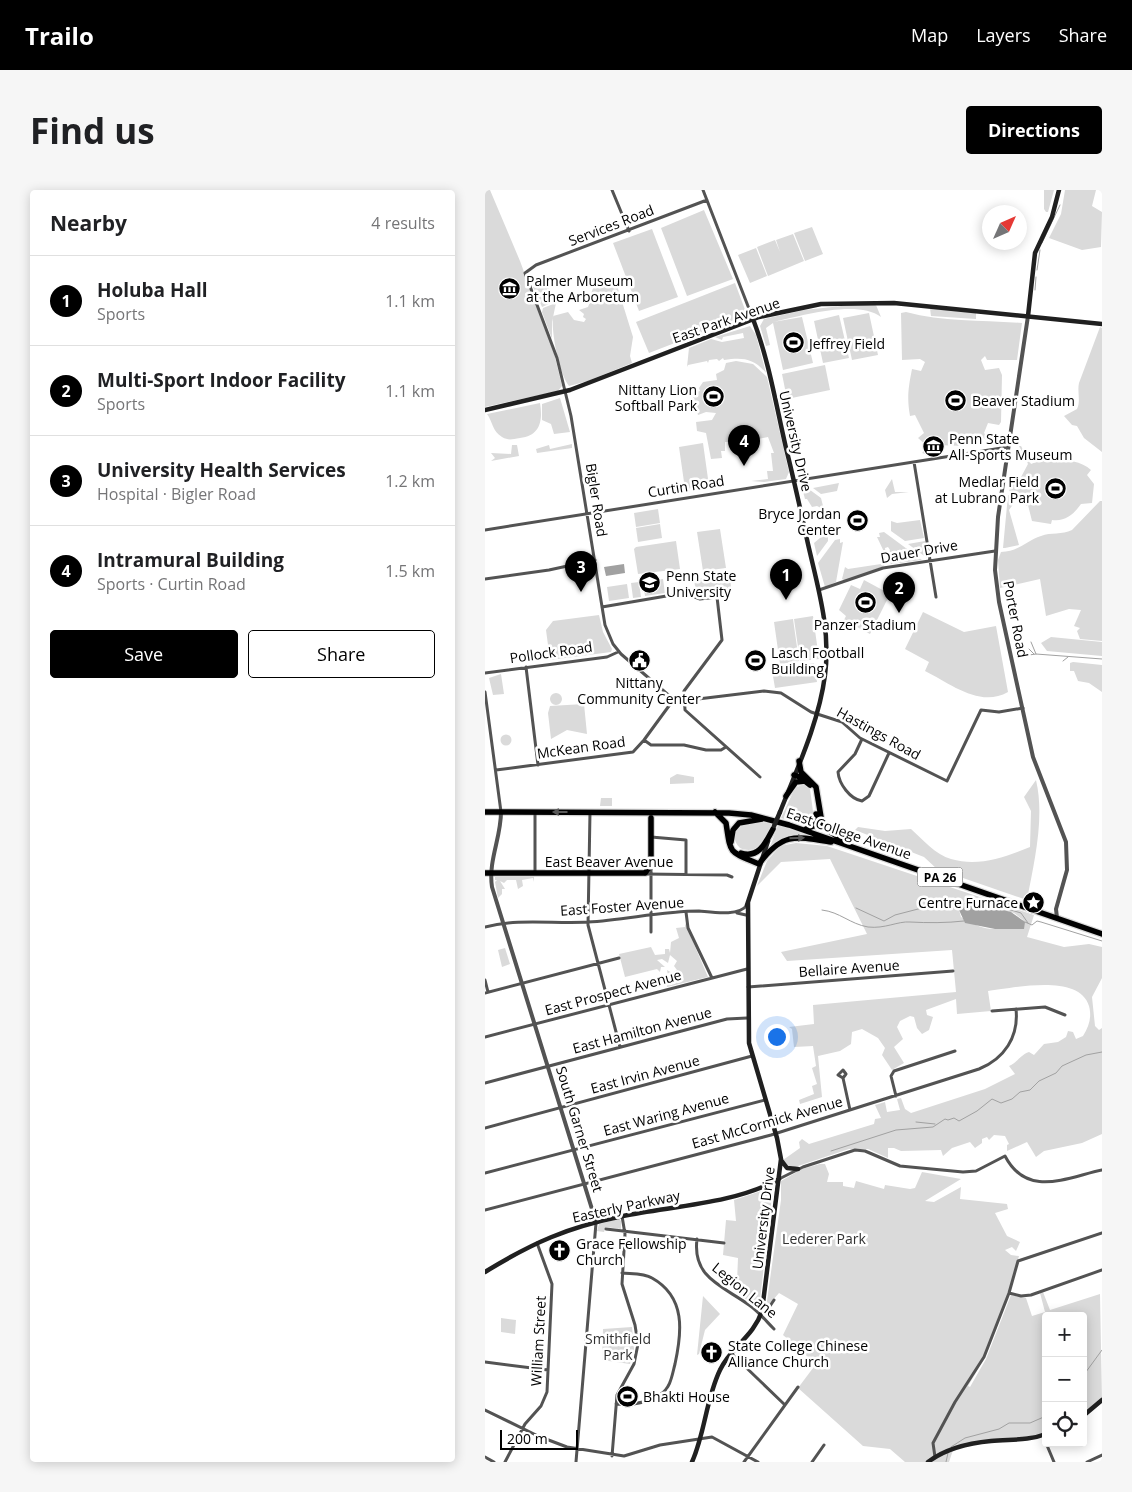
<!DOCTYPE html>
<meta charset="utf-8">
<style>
body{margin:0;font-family:"Open Sans",sans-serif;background:#f6f6f6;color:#202124}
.controls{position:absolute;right:15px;bottom:15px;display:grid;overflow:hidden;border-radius:5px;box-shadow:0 2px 12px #0003}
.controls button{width:45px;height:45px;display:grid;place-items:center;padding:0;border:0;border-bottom:1px solid #e0e0e0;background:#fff;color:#202124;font:25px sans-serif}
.compass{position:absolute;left:497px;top:15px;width:45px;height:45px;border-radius:50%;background:#fff;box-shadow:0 2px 12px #0003;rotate:45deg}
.scale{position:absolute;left:15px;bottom:12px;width:78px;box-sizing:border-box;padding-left:5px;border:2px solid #000;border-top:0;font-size:14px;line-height:18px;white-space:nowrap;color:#000;-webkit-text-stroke:4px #fff;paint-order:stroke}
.you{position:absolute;left:291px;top:846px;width:18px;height:18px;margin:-12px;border:4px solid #fff;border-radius:50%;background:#1a73e8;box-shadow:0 0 0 8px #1a73e833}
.badge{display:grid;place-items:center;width:32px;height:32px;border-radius:50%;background:#000;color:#fff;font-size:16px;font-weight:700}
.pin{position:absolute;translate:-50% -41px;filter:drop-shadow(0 1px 2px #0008)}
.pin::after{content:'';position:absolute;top:26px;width:18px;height:15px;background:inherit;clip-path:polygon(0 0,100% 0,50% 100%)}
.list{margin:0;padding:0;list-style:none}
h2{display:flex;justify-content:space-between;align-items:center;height:65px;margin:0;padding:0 20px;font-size:21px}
h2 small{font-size:16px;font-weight:400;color:#757577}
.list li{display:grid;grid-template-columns:32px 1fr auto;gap:15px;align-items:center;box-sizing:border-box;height:90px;padding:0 20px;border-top:1px solid #e0e0e0}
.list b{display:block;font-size:19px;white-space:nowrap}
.list p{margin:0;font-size:16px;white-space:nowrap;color:#757577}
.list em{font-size:16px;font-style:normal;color:#757577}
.actions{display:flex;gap:10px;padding:15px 20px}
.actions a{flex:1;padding:11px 0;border:1px solid #000;border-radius:5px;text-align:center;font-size:18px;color:#000}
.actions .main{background:#000;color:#fff}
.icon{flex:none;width:28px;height:28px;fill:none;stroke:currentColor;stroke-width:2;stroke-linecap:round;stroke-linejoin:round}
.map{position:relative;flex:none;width:617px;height:1272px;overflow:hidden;border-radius:5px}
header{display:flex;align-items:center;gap:30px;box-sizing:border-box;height:70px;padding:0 25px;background:#000;color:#fff}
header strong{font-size:24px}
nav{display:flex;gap:28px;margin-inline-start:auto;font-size:18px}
.intro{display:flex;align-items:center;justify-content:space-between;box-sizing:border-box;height:120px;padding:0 30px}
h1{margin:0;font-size:35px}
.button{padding:12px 22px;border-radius:5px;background:#000;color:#fff;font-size:18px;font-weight:700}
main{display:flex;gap:30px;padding:0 30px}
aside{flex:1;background:#fff;border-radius:5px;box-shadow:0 2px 12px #0003}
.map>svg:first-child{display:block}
.green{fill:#dadada;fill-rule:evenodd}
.water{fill:#a1a1a1}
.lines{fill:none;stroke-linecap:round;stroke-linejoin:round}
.stream{stroke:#a1a1a1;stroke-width:1}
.primary-casing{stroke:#dbdbdb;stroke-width:8}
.minor{stroke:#535353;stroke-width:3}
.tertiary{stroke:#535353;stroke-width:4}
.secondary{stroke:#202020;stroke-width:4.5}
.primary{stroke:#000;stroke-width:5.5}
.secondary-bridge{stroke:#202020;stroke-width:4.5}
.oneway{fill:#595959}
.labels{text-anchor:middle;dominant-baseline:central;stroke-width:5;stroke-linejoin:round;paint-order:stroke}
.shield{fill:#fff;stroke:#4c4c4c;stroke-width:1}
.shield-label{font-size:12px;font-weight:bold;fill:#000}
.street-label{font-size:14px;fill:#000;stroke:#fff}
.poi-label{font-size:14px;fill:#000;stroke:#fff;text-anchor:start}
.park-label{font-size:14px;fill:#313131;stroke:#fff}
</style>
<header>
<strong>Trailo</strong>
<nav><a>Map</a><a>Layers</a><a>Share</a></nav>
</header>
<div class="intro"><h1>Find us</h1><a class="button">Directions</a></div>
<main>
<aside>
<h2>Nearby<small>4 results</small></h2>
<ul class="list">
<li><span class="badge">1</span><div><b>Holuba Hall</b><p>Sports</p></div><em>1.1 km</em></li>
<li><span class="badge">2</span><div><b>Multi-Sport Indoor Facility</b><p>Sports</p></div><em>1.1 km</em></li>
<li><span class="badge">3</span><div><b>University Health Services</b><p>Hospital · Bigler Road</p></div><em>1.2 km</em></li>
<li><span class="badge">4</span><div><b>Intramural Building</b><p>Sports · Curtin Road</p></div><em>1.5 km</em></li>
</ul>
<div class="actions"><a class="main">Save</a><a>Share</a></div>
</aside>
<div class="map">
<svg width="617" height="1272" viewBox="0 0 617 1272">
<rect width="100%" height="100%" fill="#fff"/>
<path class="green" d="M0,0H5L35,71L69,163L77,196L73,201L0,217Z
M559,0H569L563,22H561L559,19Z
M580,0H611L607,16L617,22L616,57L597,60L564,48L576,24Z
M219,20L248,89L202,106L176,38Z
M327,37L338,64L320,71L309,43Z
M167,39L193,107L154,121L128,53Z
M308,44L319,71L283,86L272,57L290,50L295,62L291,50Z
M271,58L282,86L265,93L253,65Z
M129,86L148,147L145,166L147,173L103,191L84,196C74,183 66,142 68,126L83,122L89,130L99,132L101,129L98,127L99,124L94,120L103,117L105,112L100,113L106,110L104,109L110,93Z
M65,92L67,96L64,97V103H60L67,110H73L57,117L48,97Z
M250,93L262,125L164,163L151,132Z
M71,113L67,132V149L57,122L58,118Z
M366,115H391L396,127C373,109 315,126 288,132L317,127L328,173L298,180L288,133L281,138L285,155L281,156L275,136L279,129L319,120Z
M445,118L491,123V129L446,126Z
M421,122C459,132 497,130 537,133L532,170H502L500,166L496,170L500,180L514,178L517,185L516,232L514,235L503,233L499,243L504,248L501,250L499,248L481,256L450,255L448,259L445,258L444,265L437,263L443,257L433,248L439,243L430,225L425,226C422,209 423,199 427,179L436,181L440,172L435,169L417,170L416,123Z
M384,123L393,165L367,170L358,128Z
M354,125L364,168L338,173L329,131Z
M265,136L271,145L281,183C269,168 257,167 239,170L238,168L234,171L232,169L224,170L223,173L222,171L203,175L202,177L204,158L226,149L237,152L259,148L258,143L238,147L237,150L230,147Z
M615,137L617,138V262L599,248L592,236L587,235L579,226L592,219C596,211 592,202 594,193Z
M251,171L268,174L282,187L304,282L301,289L279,292L266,291L283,289L282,281H288L286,263H289L283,247L264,251L240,252V261H236L237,268L226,269L221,243L212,241L211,232L227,230L231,223L221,222L213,225L207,203L215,201L214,198L218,192L232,190L231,184L239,180L241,173Z
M340,175L345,200L302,209L297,184Z
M75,208L85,242L69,244L66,234L57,230V214Z
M55,213C58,231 55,246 35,248C27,249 24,251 17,247C7,241 8,232 2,224Z
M218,253L224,296L200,299L194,257Z
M87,254V258L52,263L51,259L64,255L65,259Z
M27,255H32L34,266L6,271L10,268L6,263L26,264Z
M534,256H536L546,274L551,272L550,266H568V269C581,270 597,271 606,280L602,285L609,294L607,313L596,314C589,324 580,332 567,330L566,334L547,331L543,315L541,316L540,311H537L536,305L524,303L526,290H529V287L535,289L543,274L540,268L536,271L533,268L538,264Z
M407,289L410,302H424L407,304L402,308L400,300Z
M354,293L352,301L336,304L328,298Z
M321,297L336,308L338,316L336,318L332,316L327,317L322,309H320L317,298Z
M523,305L528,306L529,313L524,320L534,355L520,358H518Z
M615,311H617V451L595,449L592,441L595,438L589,436L596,420L584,419L561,426L555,389L515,398L513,370L516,362C533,362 541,351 556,346C566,342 577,345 587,340Z
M173,319L175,333L151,337L149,323Z
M435,330L439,348L420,351L406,341V331L412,333Z
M175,334L177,348L153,352L151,338Z
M235,339L241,378L218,381L212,342Z
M399,342L437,370L406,374L402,368L405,360L403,357L400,358L401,366L392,347H395L394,343Z
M341,343H343V351L332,366L329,353Z
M355,349V353L358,352L351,392L340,397L333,373L350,350Z
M191,351L195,379L153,384L149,359L151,357Z
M440,351L442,368L423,354Z
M396,372L399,373V376L361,391L357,389L360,377L363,379L396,374Z
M245,384L246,398L211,403L209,389Z
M178,389L180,403L160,406L158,392Z
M379,390L405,404L385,444L359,430L361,426L354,420L366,395L375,399Z
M154,392L156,407L148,408L146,393Z
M142,394L144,408L124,411L122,397Z
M438,422L479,442L511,436L523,502C495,518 466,494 440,481L444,472L420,459Z
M114,425L118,442L127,459L126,462L65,470L61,440L68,431Z
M328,426L334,469L315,471L309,429Z
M308,429L314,471L295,474L289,432Z
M566,447L617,452V466L562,461L556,453Z
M588,472L617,475V502L604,493L593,491L589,481H585V473Z
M329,473L332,492L290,498L287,480Z
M16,484L19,504L8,505L4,488Z
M65 509a6 6 0 1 1 12 0a6 6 0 1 1-12 0Z
M99,514L102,544L82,540L66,549L63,523L65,516Z
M15.5 550a5.5 5.5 0 1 1 11 0a5.5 5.5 0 1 1-11 0Z
M192,584L209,587V593L185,594V588Z
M551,590C560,628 549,673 542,710L452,679L439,667L370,640L373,637L400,641L426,639C437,649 451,665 466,669C494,677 520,667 545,657L546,621L539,607Z
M319,594L325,599L329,629V633L324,637L296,628L310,598Z
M116,608H127V616H115Z
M261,632L287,633C282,648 273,666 255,658C245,648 250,638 261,632Z
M293,635L330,648C312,644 299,645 285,657Z
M311,653L342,656L549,725L542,747L579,757L604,754L617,757V788L607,807L610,836L614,840L617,838V944L597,953L559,961L551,967L542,952L522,961V955L524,954L520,946L509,945L504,950L502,947L497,949V953L490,958L485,952L467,958L458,966L456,960L416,961L409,958H403V968L383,959H364L310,977L302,976L298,970L315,958L314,952L317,949L324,954L389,934L390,929L396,928L390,915L400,912L402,922L415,920L412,909L416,908L420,919L426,923L500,899L530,884L524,876C532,873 535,865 544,862L549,865L559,854L573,852L581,847L583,841L588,842L591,849L598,846C604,836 607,828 604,816C594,783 529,798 503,801L506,821L472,824L471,809L441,820L442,825L448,827L444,840L437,844L432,838L429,827L425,826L415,831L412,837L418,849L409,857L419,873L407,880L397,865L400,858L393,848L377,839L367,842L366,854L355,861L333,866L337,907L315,914L314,910L329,904L327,896L332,894L327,878L331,876L328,856L309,857L307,839L304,837L329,834L328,815L471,802L467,760L302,771L296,762L382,744L345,669L296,672L272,696L282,671L295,656ZM494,714L529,723L538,730C513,743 500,742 476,727L474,720L482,716Z
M10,686L11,685L52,686H49V692L48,688L37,690L38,696L33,699L31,690H22L19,693L15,691L20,699H17V704L13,708L10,692L12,690H10Z
M200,733L223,787L182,797L181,792L184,791L182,780L187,783L192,780L189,776L192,771L185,765L183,773L177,769L172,770L180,777H176L175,782L172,779L140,787L134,764L166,757L170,765L180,764V759H184L185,763L186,752L194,748L191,738L200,737Z
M20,758L25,774L17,777L13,760Z
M335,974H340L344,984L342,992H358V996L369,998L371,991L399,999L400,995L425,999L430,998L437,982L476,989L440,1011L449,1012L476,997L475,1009L522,1014L523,1019L510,1023L522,1046L535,1052L531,1061L527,1057L520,1060L526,1065L534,1066C522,1111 508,1157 483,1196L485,1197L501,1169L526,1105L541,1108L547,1126L560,1122L555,1103L558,1102L565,1120L615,1104L617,1210L598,1226V1126H561V1244L506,1251L468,1260L464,1272H420L405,1259L378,1256L313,1198L331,1174L298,1145L313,1114L294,1103L281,1118L296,1010V991L317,979Z
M288,997L275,1110L273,1118L247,1099L252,1092L253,1068L238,1065L241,1030L251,1031L249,1010Z
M134,1029L136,1031V1039L121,1037L119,1042L112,1041L114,1034Z
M218,1106L235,1124L220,1140L214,1164L212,1165Z
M16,1128L31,1130L30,1144L16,1142Z
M147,1137L149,1159L145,1174L117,1170L118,1139Z"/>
<path class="water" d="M139,374L140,383L121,386L119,377Z
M485,714H494L526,722L540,732L539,739H510L480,733L474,720Z"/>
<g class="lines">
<path class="stream" d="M557,53L575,15
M552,80L555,60
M550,100L551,87
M546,452L551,464
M544,459L549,464
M537,466L551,464L617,469
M578,471L583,467
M371,718L399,731L410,725L437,718L447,711L474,716L488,710L503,713L536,723L543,733
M337,720C355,722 365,734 383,737C400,739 413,731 425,732C442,733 462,733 479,731
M540,732L547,735L552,731L556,732L617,751
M431,932L450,934
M346,961L411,940L448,937L460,929L463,930L469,928L474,931L492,921L507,909L516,913L527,909L535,902L545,900L554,891L571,883L577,876L601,865L617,862
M598,1186L617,1160
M466,1257L480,1248L514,1239L524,1233H545L561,1226
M461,1272L463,1263"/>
<defs>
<path id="primary" d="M314,571L316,582L331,597L337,633L347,643L359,651
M309,585L320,589
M301,606L311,592L320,591L325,595
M0,622L244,623L266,625L304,635L617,744
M230,622L241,633C246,665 243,661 274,674C297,642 311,646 346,652
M321,639L331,635V624
M246,652L248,640L254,633L277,629
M256,663C274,669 281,652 288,639
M0,683H160L166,675V628"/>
</defs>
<use href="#primary" class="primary-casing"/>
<path class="minor" d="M127,0L144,41
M218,0L268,129
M222,10L51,75L40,83L72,168L86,226L120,435L128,454L136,464L188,509H213L279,501L296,503L326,522L357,532L375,548L462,591L496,520L514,522L538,518
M429,272L451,407
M0,340L523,257
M0,389L64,380L110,370
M334,400L398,378L510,361
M117,417L199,403L215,409L232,407L237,450L199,501L200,520L275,587
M41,477L53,575
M0,483L122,467L133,462
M0,502L16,622
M377,549L370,564L353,582C354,594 365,609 377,611L384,606L404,563
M159,550L166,555H199L221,560H236L241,557
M11,580L148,562L159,550L189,509
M105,622L103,735L135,857
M166,647L201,650V684
M50,683V622
M160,684L242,685L247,687
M201,722L203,738L227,788
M252,723L261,725
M0,737C33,728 69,734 103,732C140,730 177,721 214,721C226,722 254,727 262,715
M166,742V675
M0,790L3,802
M263,797L468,781
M0,803L134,768
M507,821L560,817L580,825
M0,847L262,779
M358,888L361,884L358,880L353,885L358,888L365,920
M0,893L242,829L262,828
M411,906L406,886L409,881L470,861
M0,938L267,866
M0,983L280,910
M294,989L318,977L370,960L380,961L415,976L478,982L491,981L520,966C542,1008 580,988 617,980
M0,1020L286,945L494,879C519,869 534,847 531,819
M121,1039L239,1053
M212,1049C207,1088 238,1096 264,1115C273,1121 281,1131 289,1139
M524,1103L536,1106L546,1105L617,1080
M277,1122L283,1119L289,1110
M247,1164L300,1215
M0,1172L63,1180
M131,1214C147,1215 163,1214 176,1204C186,1197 187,1185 190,1174C197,1142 201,1107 167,1088C159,1083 146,1084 137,1083
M0,1220L53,1246L82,1257L139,1266L175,1255L227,1247L273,1272
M561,1253L569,1272
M127,1266L132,1205L149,1174L153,1154L150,1135L137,1094L140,1044L137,1026
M0,1267L9,1272
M450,1267L448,1253L470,1212L499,1167L524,1103L533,1071L617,1043
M20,1272L40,1234L56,1216L62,1202L67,1094L52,1053
M91,1272L111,1033
M259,1272L313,1197
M327,1272L339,1255
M602,1272L617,1265"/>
<path class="tertiary" d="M543,126L513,327L510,380L514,412L548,567L581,652L582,680L571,719L572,728
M16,622C16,648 3,671 7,697L111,1032"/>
<path class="secondary" d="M543,126L550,63L567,27L574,0
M268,129C284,171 291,215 301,258C309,290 316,322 323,354C333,398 346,440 340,485C334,532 312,579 295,622
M0,220L85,200L274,127L336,114L409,113L617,134
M262,715L283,651
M296,970L302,978L313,979
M0,1082C47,1053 83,1037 138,1026C186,1016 250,1014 294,989
M598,1226L617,1210
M207,1272C220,1243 221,1209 235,1180C245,1158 269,1146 277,1121L296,969L292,948L264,853L263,712
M443,1272C460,1259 485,1253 506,1251C525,1249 543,1251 561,1244"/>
<use href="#primary" class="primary"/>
<path class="secondary-bridge" d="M289,636L295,622"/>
</g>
<defs><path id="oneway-solid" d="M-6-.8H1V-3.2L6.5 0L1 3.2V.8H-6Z" transform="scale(1.25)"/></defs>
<g class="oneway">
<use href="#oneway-solid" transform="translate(75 622) rotate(180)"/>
<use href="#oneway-solid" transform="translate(312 648) rotate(-1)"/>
</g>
<defs>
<symbol id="museum-disc" viewBox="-11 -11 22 22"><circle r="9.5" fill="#000" stroke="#fff"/><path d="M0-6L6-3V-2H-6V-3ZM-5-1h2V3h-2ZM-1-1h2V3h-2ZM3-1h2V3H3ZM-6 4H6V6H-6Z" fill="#fff"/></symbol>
<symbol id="stadium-disc" viewBox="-11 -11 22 22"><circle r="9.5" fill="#000" stroke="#fff"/><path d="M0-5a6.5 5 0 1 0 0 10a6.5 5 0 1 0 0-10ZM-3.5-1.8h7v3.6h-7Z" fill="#fff"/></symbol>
<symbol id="university-disc" viewBox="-11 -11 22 22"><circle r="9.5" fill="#000" stroke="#fff"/><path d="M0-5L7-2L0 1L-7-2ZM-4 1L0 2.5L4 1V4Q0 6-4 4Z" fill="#fff"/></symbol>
<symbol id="civic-disc" viewBox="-11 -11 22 22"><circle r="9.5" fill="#000" stroke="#fff"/><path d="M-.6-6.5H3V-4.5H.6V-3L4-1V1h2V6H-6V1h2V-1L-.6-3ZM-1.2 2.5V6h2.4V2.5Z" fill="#fff"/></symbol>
<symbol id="sight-disc" viewBox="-11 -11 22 22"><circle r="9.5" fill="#000" stroke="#fff"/><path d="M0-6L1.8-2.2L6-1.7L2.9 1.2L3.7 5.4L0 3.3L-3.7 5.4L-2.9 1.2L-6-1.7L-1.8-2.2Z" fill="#fff"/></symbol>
<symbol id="church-disc" viewBox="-11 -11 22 22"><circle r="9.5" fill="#000" stroke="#fff"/><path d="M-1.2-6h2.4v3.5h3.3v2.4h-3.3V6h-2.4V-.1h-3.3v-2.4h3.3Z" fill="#fff"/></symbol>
</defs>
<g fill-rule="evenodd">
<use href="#museum-disc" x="12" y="86" width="25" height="25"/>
<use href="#stadium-disc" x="296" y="140" width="25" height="25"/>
<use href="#stadium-disc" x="216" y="194" width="25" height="25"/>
<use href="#stadium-disc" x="458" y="198" width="25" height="25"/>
<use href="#museum-disc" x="436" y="244" width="25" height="25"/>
<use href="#stadium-disc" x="558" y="286" width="25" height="25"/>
<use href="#stadium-disc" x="360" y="318" width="25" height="25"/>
<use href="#university-disc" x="152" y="380" width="25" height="25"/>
<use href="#stadium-disc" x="368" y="400" width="25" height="25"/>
<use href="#civic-disc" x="142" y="458" width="25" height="25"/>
<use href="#stadium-disc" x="258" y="458" width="25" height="25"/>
<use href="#sight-disc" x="536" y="700" width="25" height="25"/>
<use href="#church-disc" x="62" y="1048" width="25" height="25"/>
<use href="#church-disc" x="214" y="1150" width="25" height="25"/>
<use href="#stadium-disc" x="130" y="1194" width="25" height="25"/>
</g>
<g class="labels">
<rect class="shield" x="432.5" y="677.5" width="45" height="19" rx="4"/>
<g class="shield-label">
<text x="455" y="687">PA 26</text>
</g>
<g class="street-label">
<text transform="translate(126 35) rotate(-21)">Services Road</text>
<text transform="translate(241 130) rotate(-19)">East Park Avenue</text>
<text transform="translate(311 251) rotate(77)">University Drive</text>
<text transform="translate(201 296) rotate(-9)">Curtin Road</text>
<text transform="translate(112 310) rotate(81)">Bigler Road</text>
<text transform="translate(434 361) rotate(-10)">Dauer Drive</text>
<text transform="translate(531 429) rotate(79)">Porter Road</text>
<text transform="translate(66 462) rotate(-8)">Pollock Road</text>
<text transform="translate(394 543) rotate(29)">Hastings Road</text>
<text transform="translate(96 557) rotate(-8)">McKean Road</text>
<text transform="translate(364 643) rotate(19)">East College Avenue</text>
<text x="124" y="671">East Beaver Avenue</text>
<text transform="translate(137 716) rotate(-4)">East Foster Avenue</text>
<text transform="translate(364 778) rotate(-4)">Bellaire Avenue</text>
<text transform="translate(128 802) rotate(-15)">East Prospect Avenue</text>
<text transform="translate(157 840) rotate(-15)">East Hamilton Avenue</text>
<text transform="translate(160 884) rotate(-15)">East Irvin Avenue</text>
<text transform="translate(181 924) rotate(-15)">East Waring Avenue</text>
<text transform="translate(282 932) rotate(-16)">East McCormick Avenue</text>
<text transform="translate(95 939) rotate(73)">South Garner Street</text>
<text transform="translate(141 1016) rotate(-12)">Easterly Parkway</text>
<text transform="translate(278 1028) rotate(-83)">University Drive</text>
<text transform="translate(260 1100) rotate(39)">Legion Lane</text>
<text transform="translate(53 1151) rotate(-87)">William Street</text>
</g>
<g class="poi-label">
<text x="41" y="90">Palmer Museum<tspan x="41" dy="16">at the Arboretum</tspan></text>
<text x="324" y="153">Jeffrey Field</text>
<text x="212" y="199" text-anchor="end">Nittany Lion<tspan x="212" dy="16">Softball Park</tspan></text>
<text x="487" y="210">Beaver Stadium</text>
<text x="464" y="248">Penn State<tspan x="464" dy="16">All-Sports Museum</tspan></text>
<text x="554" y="291" text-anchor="end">Medlar Field<tspan x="554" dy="16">at Lubrano Park</tspan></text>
<text x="356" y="323" text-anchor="end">Bryce Jordan<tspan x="356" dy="16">Center</tspan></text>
<text x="181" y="385">Penn State<tspan x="181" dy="16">University</tspan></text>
<text x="380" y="434" text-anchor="middle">Panzer Stadium</text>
<text x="286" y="462">Lasch Football<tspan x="286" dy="16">Building</tspan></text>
<text x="154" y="492" text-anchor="middle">Nittany<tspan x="154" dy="16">Community Center</tspan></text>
<text x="533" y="712" text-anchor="end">Centre Furnace</text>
<text x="91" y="1053">Grace Fellowship<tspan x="91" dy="16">Church</tspan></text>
<text x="243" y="1155">State College Chinese<tspan x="243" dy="16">Alliance Church</tspan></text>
<text x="158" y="1206">Bhakti House</text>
</g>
<g class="park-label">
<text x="339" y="1048">Lederer Park</text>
<text x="133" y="1148">Smithfield<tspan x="133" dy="16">Park</tspan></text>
</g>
</g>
</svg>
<div class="controls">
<button>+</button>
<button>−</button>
<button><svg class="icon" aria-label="locate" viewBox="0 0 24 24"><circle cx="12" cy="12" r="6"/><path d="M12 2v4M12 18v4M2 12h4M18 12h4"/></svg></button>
</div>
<svg class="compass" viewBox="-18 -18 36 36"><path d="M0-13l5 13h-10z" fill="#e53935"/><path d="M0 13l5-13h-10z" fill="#757577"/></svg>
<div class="scale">200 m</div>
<div class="you"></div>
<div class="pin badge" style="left:301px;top:410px">1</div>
<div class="pin badge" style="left:414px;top:423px">2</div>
<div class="pin badge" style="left:96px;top:402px">3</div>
<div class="pin badge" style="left:259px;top:276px">4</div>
</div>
</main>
